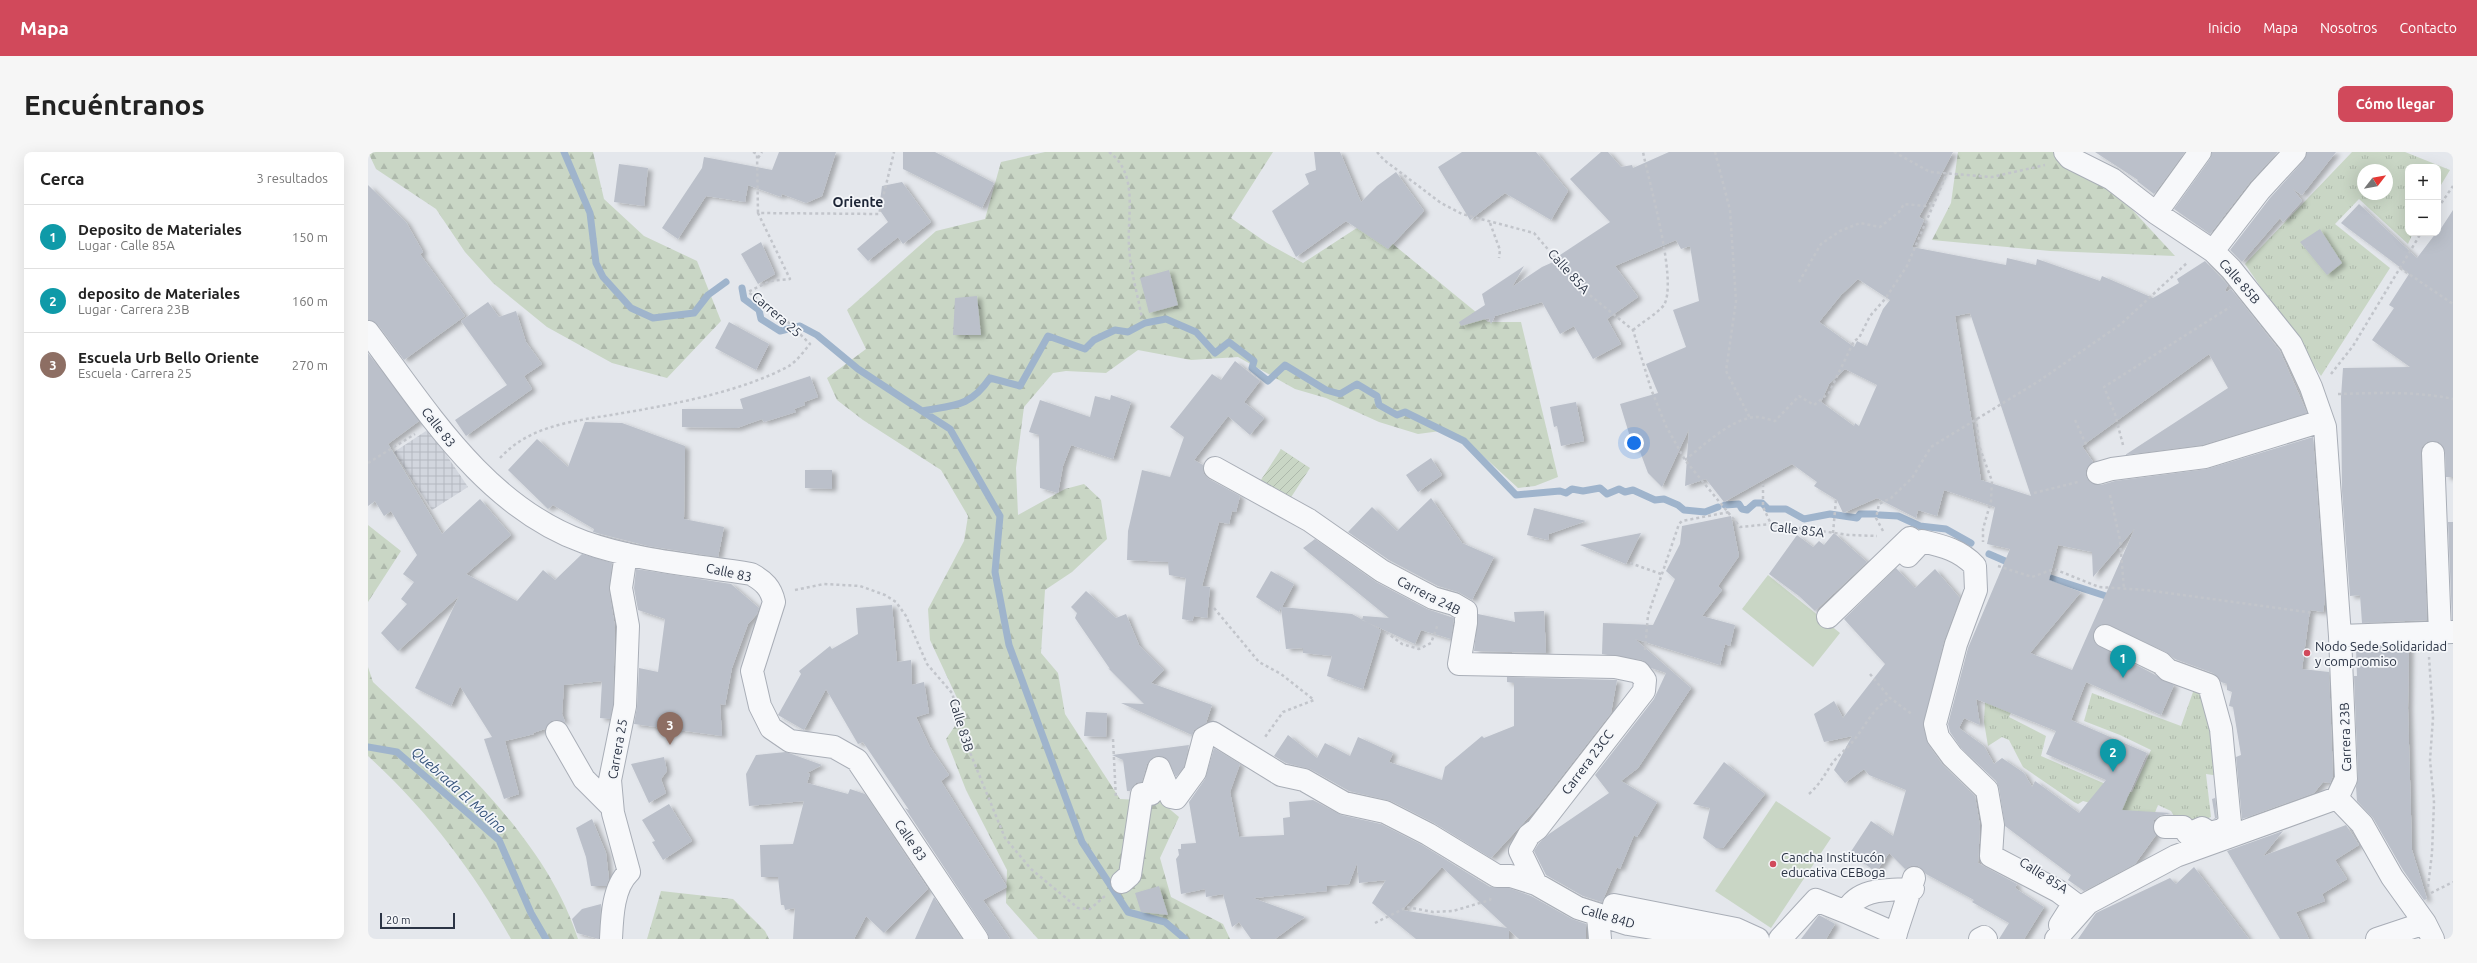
<!DOCTYPE html>
<html lang="es">
<meta charset="utf-8">
<style>
body{margin:0;font-family:Ubuntu,sans-serif;background:#f6f6f6;color:#222}
.controls{position:absolute;right:12px;top:12px;display:grid;overflow:hidden;border-radius:8px;box-shadow:0 4px 16px #0002}
.controls button{width:36px;height:36px;display:grid;place-items:center;padding:0;border:0;border-bottom:1px solid #e0e0e0;background:#fff;color:#222;font:20px sans-serif}
.compass{position:absolute;left:1989px;top:12px;width:36px;height:36px;border-radius:50%;background:#fff;box-shadow:0 4px 16px #0002;rotate:59deg}
.scale{position:absolute;left:12px;bottom:10px;width:75px;box-sizing:border-box;padding-left:4px;border:2px solid #2b3445;border-top:0;font-size:11px;line-height:14px;white-space:nowrap;color:#2b3445;-webkit-text-stroke:3px #f4f6f9;paint-order:stroke}
.you{position:absolute;left:1266px;top:291px;width:14px;height:14px;margin:-10px;border:3px solid #fff;border-radius:50%;background:#1a73e8;box-shadow:0 0 0 6px #1a73e833}
.badge{display:grid;place-items:center;width:26px;height:26px;border-radius:50%;background:#d1495b;color:#fff;font-size:13px;font-weight:700}
.pin{position:absolute;translate:-50% -33px;filter:drop-shadow(0 1px 2px #0008)}
.pin::after{content:'';position:absolute;top:21px;width:14px;height:12px;background:inherit;clip-path:polygon(0 0,100% 0,50% 100%)}
.list{margin:0;padding:0;list-style:none}
h2{display:flex;justify-content:space-between;align-items:center;height:52px;margin:0;padding:0 16px;font-size:17px}
h2 small{font-size:13px;font-weight:400;color:#767676}
.list li{display:grid;grid-template-columns:26px 1fr auto;gap:12px;align-items:center;box-sizing:border-box;height:64px;padding:0 16px;border-top:1px solid #e0e0e0}
.list b{display:block;font-size:15px;white-space:nowrap}
.list p{margin:0;font-size:13px;white-space:nowrap;color:#767676}
.list em{font-size:13px;font-style:normal;color:#767676}
.map{position:relative;flex:none;width:2085px;height:787px;overflow:hidden;border-radius:8px}
header{display:flex;align-items:center;gap:24px;box-sizing:border-box;height:56px;padding:0 20px;background:#d1495b;color:#fff}
header strong{font-size:19px}
nav{display:flex;gap:22px;margin-inline-start:auto;font-size:14px}
.intro{display:flex;align-items:center;justify-content:space-between;box-sizing:border-box;height:96px;padding:0 24px}
h1{margin:0;font-size:28px}
.button{padding:10px 18px;border-radius:8px;background:#d1495b;color:#fff;font-size:14px;font-weight:700}
main{display:flex;gap:24px;padding:0 24px}
aside{flex:1;background:#fff;border-radius:8px;box-shadow:0 4px 16px #0002}
.map>svg:first-child{display:block}
.industrial{fill:url(#industrial-grid)}
.grass{fill:url(#grass-tufts);fill-rule:evenodd}
.forest{fill:url(#forest-firs)}
.garden{fill:url(#garden-furrows)}
.pitch{fill:#c9d6c5}
.lines{fill:none;stroke-linecap:round;stroke-linejoin:round}
.stream{stroke:#9fb4cc;stroke-width:7}
.building{fill:#bbc0ca;fill-rule:evenodd;filter:url(#shadow)}
.minor-casing{stroke:#a9aeb7;stroke-width:24}
.path{stroke:#c2c5cb;stroke-width:2.5;stroke-dasharray:3 3;stroke-linecap:butt}
.minor{stroke:#f7f8fa;stroke-width:22}
.poi-dot{fill:#d1495b;stroke:#f4f6f9;stroke-width:1.5}
.labels{text-anchor:middle;dominant-baseline:central;stroke-width:3.5;stroke-linejoin:round;paint-order:stroke}
.street-label{font-size:13px;fill:#2b3445;stroke:#f4f6f9}
.poi-label{font-size:13px;fill:#2b3445;stroke:#f4f6f9;text-anchor:start}
.neighbourhood-label{font-size:14px;font-weight:bold;fill:#1d2536;stroke:#f4f6f9}
.water-label{font-size:14px;font-style:italic;fill:#34527a;stroke:#f4f6f9}
</style>
<header>
<strong>Mapa</strong>
<nav><a>Inicio</a><a>Mapa</a><a>Nosotros</a><a>Contacto</a></nav>
</header>
<div class="intro"><h1>Encuéntranos</h1><a class="button">Cómo llegar</a></div>
<main>
<aside>
<h2>Cerca<small>3 resultados</small></h2>
<ul class="list">
<li><span class="badge" style="background:#0f9aa8">1</span><div><b>Deposito de Materiales</b><p>Lugar · Calle 85A</p></div><em>150 m</em></li>
<li><span class="badge" style="background:#0f9aa8">2</span><div><b>deposito de Materiales</b><p>Lugar · Carrera 23B</p></div><em>160 m</em></li>
<li><span class="badge" style="background:#8d6e63">3</span><div><b>Escuela Urb Bello Oriente</b><p>Escuela · Carrera 25</p></div><em>270 m</em></li>
</ul>
</aside>
<div class="map">
<svg width="2085" height="787" viewBox="0 0 2085 787">
<defs>
<pattern id="industrial-grid" width="8" height="8" patternUnits="userSpaceOnUse"><rect width="8" height="8" fill="#d2d6de"/><path d="M0 4h8M4 0v8" fill="none" stroke="#b4b8c0"/></pattern>
<pattern id="grass-tufts" width="24" height="20" patternUnits="userSpaceOnUse"><rect width="24" height="20" fill="#c9d6c5"/><path d="M3 7l-1-3M5 7V3M7 7l1-3M15 17l-1-3M17 17v-4M19 17l1-3" fill="none" stroke="#adb8ab"/></pattern>
<pattern id="forest-firs" width="22" height="20" patternUnits="userSpaceOnUse"><rect width="22" height="20" fill="#c9d6c5"/><path d="M5 1l3.5 6h-7zM16 11l3.5 6h-7z" fill="#adb8ab"/></pattern>
<pattern id="garden-furrows" width="10" height="10" patternUnits="userSpaceOnUse"><rect width="10" height="10" fill="#c9d6c5"/><path d="M-1 1l2-2M0 10L10 0M9 11l2-2" fill="none" stroke="#adb8ab"/></pattern>
<filter id="shadow"><feDropShadow dx="4.5" dy="2.5" stdDeviation="2" flood-color="#0004"/></filter>
</defs>
<rect width="100%" height="100%" fill="#e4e7ec"/>
<path class="industrial" d="M61,277L100,335L64,358L26,300Z"/>
<path class="grass" d="M1984,0H2037L2082,18L2070,38V15H2040V81H2045L2040,92L1991,47L1967,72L2022,116L1953,224L1877,112ZM1995,18H2019V42H1995Z
M1838,537L1852,624L1838,622L1843,665L1825,673L1809,669L1803,659L1790,653L1784,668L1715,649L1710,652L1706,650L1655,615L1641,588L1634,585L1620,594L1616,570L1617,550L1649,544L1641,565L1678,584L1673,604L1756,640H1764L1783,598L1752,583L1716,569L1724,541L1813,574L1825,540Z"/>
<path class="forest" d="M0,0H225L236,47L276,84L329,109L353,169L299,226L244,211L179,175L125,131L97,100L68,57L8,17Z
M677,0H905L863,66L899,91L935,111L998,70L1120,170H1153L1190,325L1167,334L1150,336L1102,292L1080,278L1050,282L1011,270L958,246L927,237L870,205L823,208L770,198L738,221L698,219L685,221L656,255L648,316L650,363L697,337L716,332L733,348L739,387L704,420L677,438L673,501L690,521L697,562L752,647L792,649L811,665L792,706L803,745L855,772L862,787H670L638,751L639,718L598,638L578,587L596,561L562,488L560,457L596,389L600,364L573,318L495,268L469,248L459,226L498,197L479,158L568,79L617,67L633,10Z
M1590,0H1711L1807,104L1682,99L1564,88L1583,51Z
M0,373L33,399L0,450Z
M0,515L5,530C81,601 178,686 210,787H143C105,718 58,657 0,604Z
M293,739L365,747L397,779L401,787H279Z"/>
<path class="garden" d="M913,297L942,316L920,350L891,331Z"/>
<path class="pitch" d="M1400,423L1472,481L1445,515L1374,457Z
M1408,649L1463,686L1403,776L1347,739Z"/>
<g class="lines">
<path class="stream" d="M196,0L222,61L228,111L235,125L263,156L285,166L326,161L340,143L358,130
M374,136L376,147L391,158L393,167L412,179L432,174L449,183L490,217L554,259C587,253 602,255 622,226L652,234L680,184L717,197L726,188L747,178L760,180L777,171L798,167L828,180L847,201L861,190L886,209L884,216L900,229L917,213L958,238L972,242L989,232L1009,244L1011,253L1029,263L1037,260L1096,289L1148,343L1192,339L1198,341L1204,337L1215,339L1232,336L1239,342L1251,337L1257,340L1265,338L1287,348L1296,347L1310,353L1316,358L1337,360L1350,355
M554,259L582,277L632,364L627,420L641,493L714,690L760,760L797,770L817,787
M1357,353L1371,352L1374,357L1379,358L1387,351H1394L1400,357H1418L1436,367L1462,362L1489,366L1492,362H1507
M1512,363L1530,364L1552,374L1578,377L1603,391
M1621,402L1644,412
M1673,423L1744,446
M0,595L29,600L131,688L163,761L178,787"/>
</g>
<path class="building" d="M411,0H468L454,44L438,51L414,42L413,45L380,33L377,50L338,44L310,87L294,76L334,16L336,5L404,18Z
M535,0H567L626,31L614,56L535,17Z
M946,0H972L993,50L1009,34L1028,20L1056,59L1020,97L978,69L928,105L904,59L941,32L937,22L948,18Z
M1094,0H1168L1200,39L1183,68L1137,41L1102,68L1070,15Z
M1233,0H1240L1253,15L1264,13L1265,16L1301,0H1585L1551,65L1556,68L1544,95L1638,113L1639,106L1668,113L1669,107L1732,129L1734,124L1785,146L1811,131L1809,127L1837,109L1860,133L1857,138L1859,140L1863,137L1912,199L1939,261L1834,293L1757,303L1860,236L1841,202L1714,294L1725,310L1718,318V324L1722,330L1733,333L1747,329L1839,317L1945,285L1957,447L1955,460L1942,458L1934,517L1961,520L1965,624L1962,631L1955,630L1946,641L1874,667L1868,605L1873,603L1865,555L1861,554L1864,540L1859,538V532L1853,530L1845,521L1807,507L1798,500L1736,472L1726,479L1727,491L1806,533L1793,563L1718,530L1703,568L1779,601L1754,658L1803,661L1791,664L1786,668L1785,675L1788,683L1767,712L1716,739L1700,728L1703,723L1637,674L1631,636L1628,629L1593,596L1582,580L1580,572L1600,496L1642,397L1619,392L1627,355L1576,338L1569,364L1550,358L1548,366L1509,346L1475,361L1469,348L1446,334L1449,330L1424,312L1356,350L1338,327L1317,334L1321,277L1294,335L1280,321L1271,297L1266,298L1252,252L1290,241L1278,212L1318,195L1305,158L1331,149L1322,94L1313,97L1308,88L1247,114L1270,145L1239,167L1253,192L1225,207L1206,174L1192,182L1174,150L1127,164L1123,172L1121,166L1093,174L1091,170L1117,153L1114,142L1156,114L1144,135L1174,115L1194,106L1192,103L1242,70L1202,27ZM1490,127L1522,148L1515,157L1499,194L1489,189L1486,195L1451,170L1473,143ZM1602,161L1663,344L1613,328L1587,164ZM1477,217L1509,233L1491,274L1487,271L1486,274L1453,250L1461,232ZM1767,376L1704,518L1662,501L1713,440L1681,428L1690,393L1724,400L1725,425ZM1608,547L1688,579L1678,602L1738,628L1711,661L1667,629L1664,635L1656,621L1634,606L1626,612L1616,594L1591,576L1596,566L1612,573Z
M1727,0H1817L1786,42L1769,29L1770,28Z
M1844,0H1910L1882,30L1842,82L1806,57L1842,7Z
M1939,0H1968L1934,43L1925,37L1934,49L1915,70L1912,66L1874,110L1862,98L1902,46L1936,8Z
M251,12L280,16L276,54L246,50Z
M534,30L563,70L535,92L530,85L500,109L489,97L520,70L511,57L514,34Z
M0,33L38,70L55,100L52,102L97,164L36,208L10,173L0,168Z
M1991,52L2049,106L2068,81H2070L2085,58V325H2078L2077,300L2071,290H2059L2054,295L2053,301L2059,468L1994,471L1992,443L1982,444L1974,339L1973,245L1975,216L2042,215L2004,188L2026,156L2021,153L2041,122L1973,71Z
M1952,77L1974,111L1959,123L1932,90Z
M393,90L407,122L390,132L373,102Z
M801,118L810,153L781,161L772,126Z
M609,144L613,183H585L587,146Z
M120,150L131,165L148,159L158,190L174,212L156,224L164,237L98,284L87,268L139,233L93,169Z
M361,170L401,192L388,218L347,196Z
M0,201L51,269L20,292L74,382L112,347L143,383L98,422L149,449L175,418L187,428L214,402L244,411L241,438L247,475L245,553L242,567L232,566L234,529L196,533L194,562L197,570L189,568L183,569L177,577L165,581L166,582L137,589L151,642L136,647L116,587L124,585L92,534L83,554L47,536L91,444L30,499L13,481L39,452L33,447L46,430L35,422L49,403L23,359L16,364L7,349L0,354Z
M867,209L892,229L876,250L896,266L882,283L860,264L826,308L835,313L836,322L841,327L872,344L868,360L864,359L861,372L851,370L834,434L842,435L839,466L826,464L824,469L814,467L818,426L801,423L800,410L759,408L760,379L774,318L802,325L816,285L802,275L844,222L853,228Z
M442,224L450,245L436,250L437,253L426,257L428,260L396,270L394,267L369,276L314,275V257H375L372,247Z
M743,243L763,250L745,307L703,293L695,314L690,341L672,336L671,283L661,280L672,248L722,265L727,244L742,248Z
M1208,250L1216,289L1193,294L1189,274L1186,275L1182,255Z
M217,270L254,271L317,294L316,367L356,375L350,405L280,394L225,380L226,377L185,353L180,357L140,318L169,287L200,315Z
M1063,306L1074,323L1050,340L1038,323Z
M437,318H464V337L437,336Z
M1063,346L1094,391L1126,405L1104,448L1090,440L1070,434L1021,408L980,380L1004,355L1029,379Z
M1166,356L1218,369L1181,382L1180,388L1159,383Z
M1363,364L1371,404L1350,434L1354,438L1334,464L1367,473L1362,494L1357,492L1352,513L1267,487L1323,536L1270,616L1253,629L1289,650L1269,685L1266,683L1252,717L1249,715L1234,750L1215,744L1178,723L1166,699L1171,691L1181,682L1241,641L1227,623L1286,547L1298,521L1283,516L1274,508L1234,502L1235,471L1285,473L1307,427L1298,419L1312,392L1314,374Z
M2080,370H2085V468H2084Z
M1273,381L1258,412L1212,393Z
M1466,381L1499,410L1447,459L1431,444L1401,422L1429,383L1445,395L1451,389L1456,393Z
M947,387L1008,430L1059,457L1086,466L1083,487L1053,478L1047,492L994,468L995,464L1021,466L935,396Z
M1528,416L1547,436L1567,417L1592,446L1576,489L1555,575L1560,592L1574,612L1607,644L1612,674L1610,711L1649,732L1647,736L1676,755L1656,787H1631L1641,771L1604,750L1606,748L1558,722L1550,714H1543L1537,717L1521,701L1508,720L1482,701L1503,669L1525,684L1538,638L1501,623L1496,617L1477,631L1466,618L1484,584L1456,590L1446,562L1466,549L1475,566L1517,512L1476,467Z
M268,417L363,432L391,456L389,462L380,472L364,516L357,553L352,552L354,584L266,572L269,555L271,516L290,520L297,467L270,458L266,436Z
M903,419L926,432L914,455L984,462L1013,478L995,537L959,524L964,504L935,501V496L918,497L913,455L911,460L888,445Z
M718,439L748,466L758,462L771,493L796,518L783,531L844,553L838,571L826,578L824,583L753,551L776,552L740,516L742,517L707,466L709,461L703,455Z
M524,453L529,510L543,508L544,533L556,530L561,561L548,565L562,595L581,623L573,629L639,735L615,748L642,787H621L619,780L537,656L541,658L495,590L490,592L458,537L436,578L410,563L433,522L431,519L462,494L464,497L490,482L488,456Z
M1176,459L1178,501L1106,499L1110,462L1147,470L1146,460Z
M2041,494L2040,556L2044,698L2059,747L2056,748L2035,718L2005,666L1989,649L1988,635L1990,626L1986,524H1989L1988,496Z
M1139,525L1249,528L1243,561L1169,656L1123,706L1066,671L1023,649L981,639L942,617L918,611L906,604L920,583L949,606L957,591L982,604L990,585L1025,601L1021,610L1074,628L1077,615L1114,584L1116,586L1146,574V531L1139,530Z
M718,560L739,561L738,585L716,584Z
M821,593L816,615L808,625L799,607L787,604L779,612L774,630L768,631L762,639H759L755,608L744,603Z
M846,596L872,612L862,640L871,685L916,683L915,666L922,665L921,650L945,648L973,663L1013,672L1054,693L1122,735L1141,736L1163,744L1204,767L1218,772V787H1151L1141,778V787H1048L1004,751L1018,728L991,731L989,711L981,732L958,734L959,739L885,746L937,765L907,787H883L871,770L864,775L855,742L838,745L837,737L813,742L808,707L811,703L810,697H813V692L828,691L821,650L837,627ZM1074,715L1139,776L1034,758Z
M418,600L454,613L439,621L442,622L439,631L480,642L482,637L497,642L560,737L516,781L498,764L486,787H425L427,756L417,758L416,753H413L410,725H393L392,693L425,692L436,649L381,654L378,622L388,603Z
M296,605L299,619L293,627L298,641L281,651L263,612Z
M1356,610L1397,642L1355,696H1348L1335,686L1342,656L1325,652Z
M1847,640L1849,666L1844,668L1847,666L1844,647L1847,646Z
M301,652L324,689L295,708L284,690L287,689L274,668Z
M224,667L238,701L241,727L238,734H223L218,705L208,676Z
M1978,673L1991,693L1967,708L1979,727L1954,742L1957,749L1928,760L1941,787H1912L1859,699L1915,679L1895,704Z
M1826,715L1881,787H1710L1728,761L1802,726L1808,732Z
M791,734L800,763L773,760L767,741Z
M566,745L594,787H547Z
M233,752L231,787L209,781L204,767L214,757Z
M1451,763L1467,772L1458,787H1433Z"/>
<g class="lines">
<defs>
<path id="minor" d="M1788,61L1832,0
M1845,99L1892,38L1927,0
M0,180C60,260 117,354 216,390C269,409 328,413 383,422C396,429 403,436 406,450L384,519L392,554L403,576L422,589L466,595L489,608L609,787
M2065,301L2072,481
M847,316L941,368L1014,419L1065,446L1086,452L1098,459V471L1091,512L1247,515L1271,520L1277,528L1276,539L1169,677L1161,683L1152,699L1168,732L1210,756L1260,772L1354,787
M1730,321L1744,317L1837,305L1954,269
M1532,396L1540,404L1554,389C1575,394 1592,398 1607,414L1608,438L1588,492L1567,572L1570,585L1584,604L1619,638L1625,673L1623,704L1690,739L1706,751L1692,773
M1460,465L1542,386
M1737,484L1793,511L1800,518L1841,533L1853,577L1862,671L1854,678L1842,681L1834,676L1820,682L1815,675H1797
M1972,484L2085,480
M189,580L216,627L244,655
M1969,646L1994,672L2024,725L2057,771L2065,787
M754,730L762,723L774,642H783L791,616L803,645L808,646L827,620L836,586L845,581L913,623L936,628L976,651L1017,660L1060,682L1129,724H1143L1168,732
M1246,753L1368,777L1390,787
M1230,764L1232,787
M1528,782L1478,760C1490,735 1522,738 1545,737
M243,787C244,765 245,735 261,720L245,661L242,628L257,554L260,474L253,436L258,402
M1412,787L1448,748L1478,760
M1526,787L1546,726
M1612,787L1616,785L1618,787
M1688,787L1720,751L1808,704L1969,646L1978,627L1972,484L1957,275L1943,235L1923,192L1863,117L1845,99L1788,61L1744,27L1702,6L1697,0
M2009,787L2057,771"/>
</defs>
<use href="#minor" class="minor-casing"/>
<path class="path" d="M385,0L389,2L390,61
M741,0C771,22 759,62 761,94C762,118 770,143 774,167
M1009,0L1016,8L1073,51L1094,62L1166,81L1213,136L1265,178L1283,237L1298,274L1317,308L1372,375L1403,372L1481,383L1509,384
M1347,0L1362,58L1368,149L1358,219L1382,266
M1526,0L1562,20L1624,25L1677,13
M390,6L394,0
M2070,56L2085,34
M1122,71L1132,98L1131,106
M2032,116L2085,152
M1431,130L1453,92L1472,79L1492,71L1512,75L1531,60L1536,52L1557,54L1566,50
M1265,178C1272,172 1291,160 1296,153C1310,129 1281,31 1275,0
M1963,222L1985,194L2053,81
M1970,242C2008,241 2048,239 2085,247
M1608,266L1611,294L1624,329L1623,349L1615,377V390
M1707,268L1721,299
M1755,293L1747,262L1736,235L1862,155
M132,306C162,273 207,269 249,262C302,253 373,240 421,214C429,209 436,199 442,192L412,162L380,140L402,129L422,127L390,61L511,62L526,0
M1317,308C1335,294 1365,265 1389,265C1395,265 1402,268 1407,269L1431,244L1446,253L1461,241L1486,189L1491,186L1502,164L1517,147L1539,114L1579,21
M0,311L47,282
M1395,332V355L1403,372
M1666,341L1710,330
M1742,343L1752,388L1756,437
M1515,379L1508,366L1511,352L1523,346L1544,326L1563,295L1671,229L1753,172L1820,110
M1465,381L1468,347
M1262,411L1293,422
M1630,414L1664,425L1686,417L1731,435L1778,438L1946,461
M427,438L456,432L492,434L517,443L528,450L538,464L559,512L584,541L601,598L637,686L663,717L710,756L722,757L737,744
M846,456L891,510L913,522L946,548L915,560L897,585
M1018,480L1034,492L1051,497L1063,491L1070,472
M1277,498L1280,463L1311,372L1314,369L1361,360
M1502,522L1522,546L1545,563
M745,587L748,647
M1441,642C1451,633 1456,624 1463,613C1469,604 1479,597 1486,588C1498,573 1505,556 1522,546
M2060,735L2064,701L2066,650L2062,608L2065,566L2061,505
M2063,741L2085,730
M1007,771L1039,755L1065,760L1085,759L1122,748L1123,745"/>
<use href="#minor" class="minor"/>
</g>
<g class="poi-dot">
<circle cx="1939" cy="501" r="4"/>
<circle cx="1405" cy="712" r="4"/>
</g>
<g class="labels">
<g class="street-label">
<text transform="translate(1201 119) rotate(48)">Calle 85A</text>
<text transform="translate(1872 129) rotate(49)">Calle 85B</text>
<text transform="translate(409 162) rotate(41)">Carrera 25</text>
<text transform="translate(71 275) rotate(52)">Calle 83</text>
<text transform="translate(1429 377) rotate(7)">Calle 85A</text>
<text transform="translate(361 420) rotate(12)">Calle 83</text>
<text transform="translate(1061 443) rotate(27)">Carrera 24B</text>
<text transform="translate(594 573) rotate(73)">Calle 83B</text>
<text transform="translate(1977 585) rotate(-92)">Carrera 23B</text>
<text transform="translate(249 597) rotate(-80)">Carrera 25</text>
<text transform="translate(1219 610) rotate(-53)">Carrera 23CC</text>
<text transform="translate(543 688) rotate(56)">Calle 83</text>
<text transform="translate(1676 723) rotate(33)">Calle 85A</text>
<text transform="translate(1240 764) rotate(16)">Calle 84D</text>
</g>
<g class="poi-label">
<text x="1947" y="494">Nodo Sede Solidaridad<tspan x="1947" dy="15">y compromiso</tspan></text>
<text x="1413" y="705">Cancha Institucón<tspan x="1413" dy="15">educativa CEBoga</tspan></text>
</g>
<g class="neighbourhood-label">
<text x="490" y="50">Oriente</text>
</g>
<g class="water-label">
<text transform="translate(91 638) rotate(42)">Quebrada El Molino</text>
</g>
</g>
</svg>
<div class="controls">
<button>+</button>
<button>−</button>
</div>
<svg class="compass" viewBox="-18 -18 36 36"><path d="M0-13l5 13h-10z" fill="#e53935"/><path d="M0 13l5-13h-10z" fill="#767676"/></svg>
<div class="scale">20 m</div>
<div class="you"></div>
<div class="pin badge" style="left:1755px;top:526px;background:#0f9aa8">1</div>
<div class="pin badge" style="left:1745px;top:620px;background:#0f9aa8">2</div>
<div class="pin badge" style="left:302px;top:593px;background:#8d6e63">3</div>
</div>
</main>
